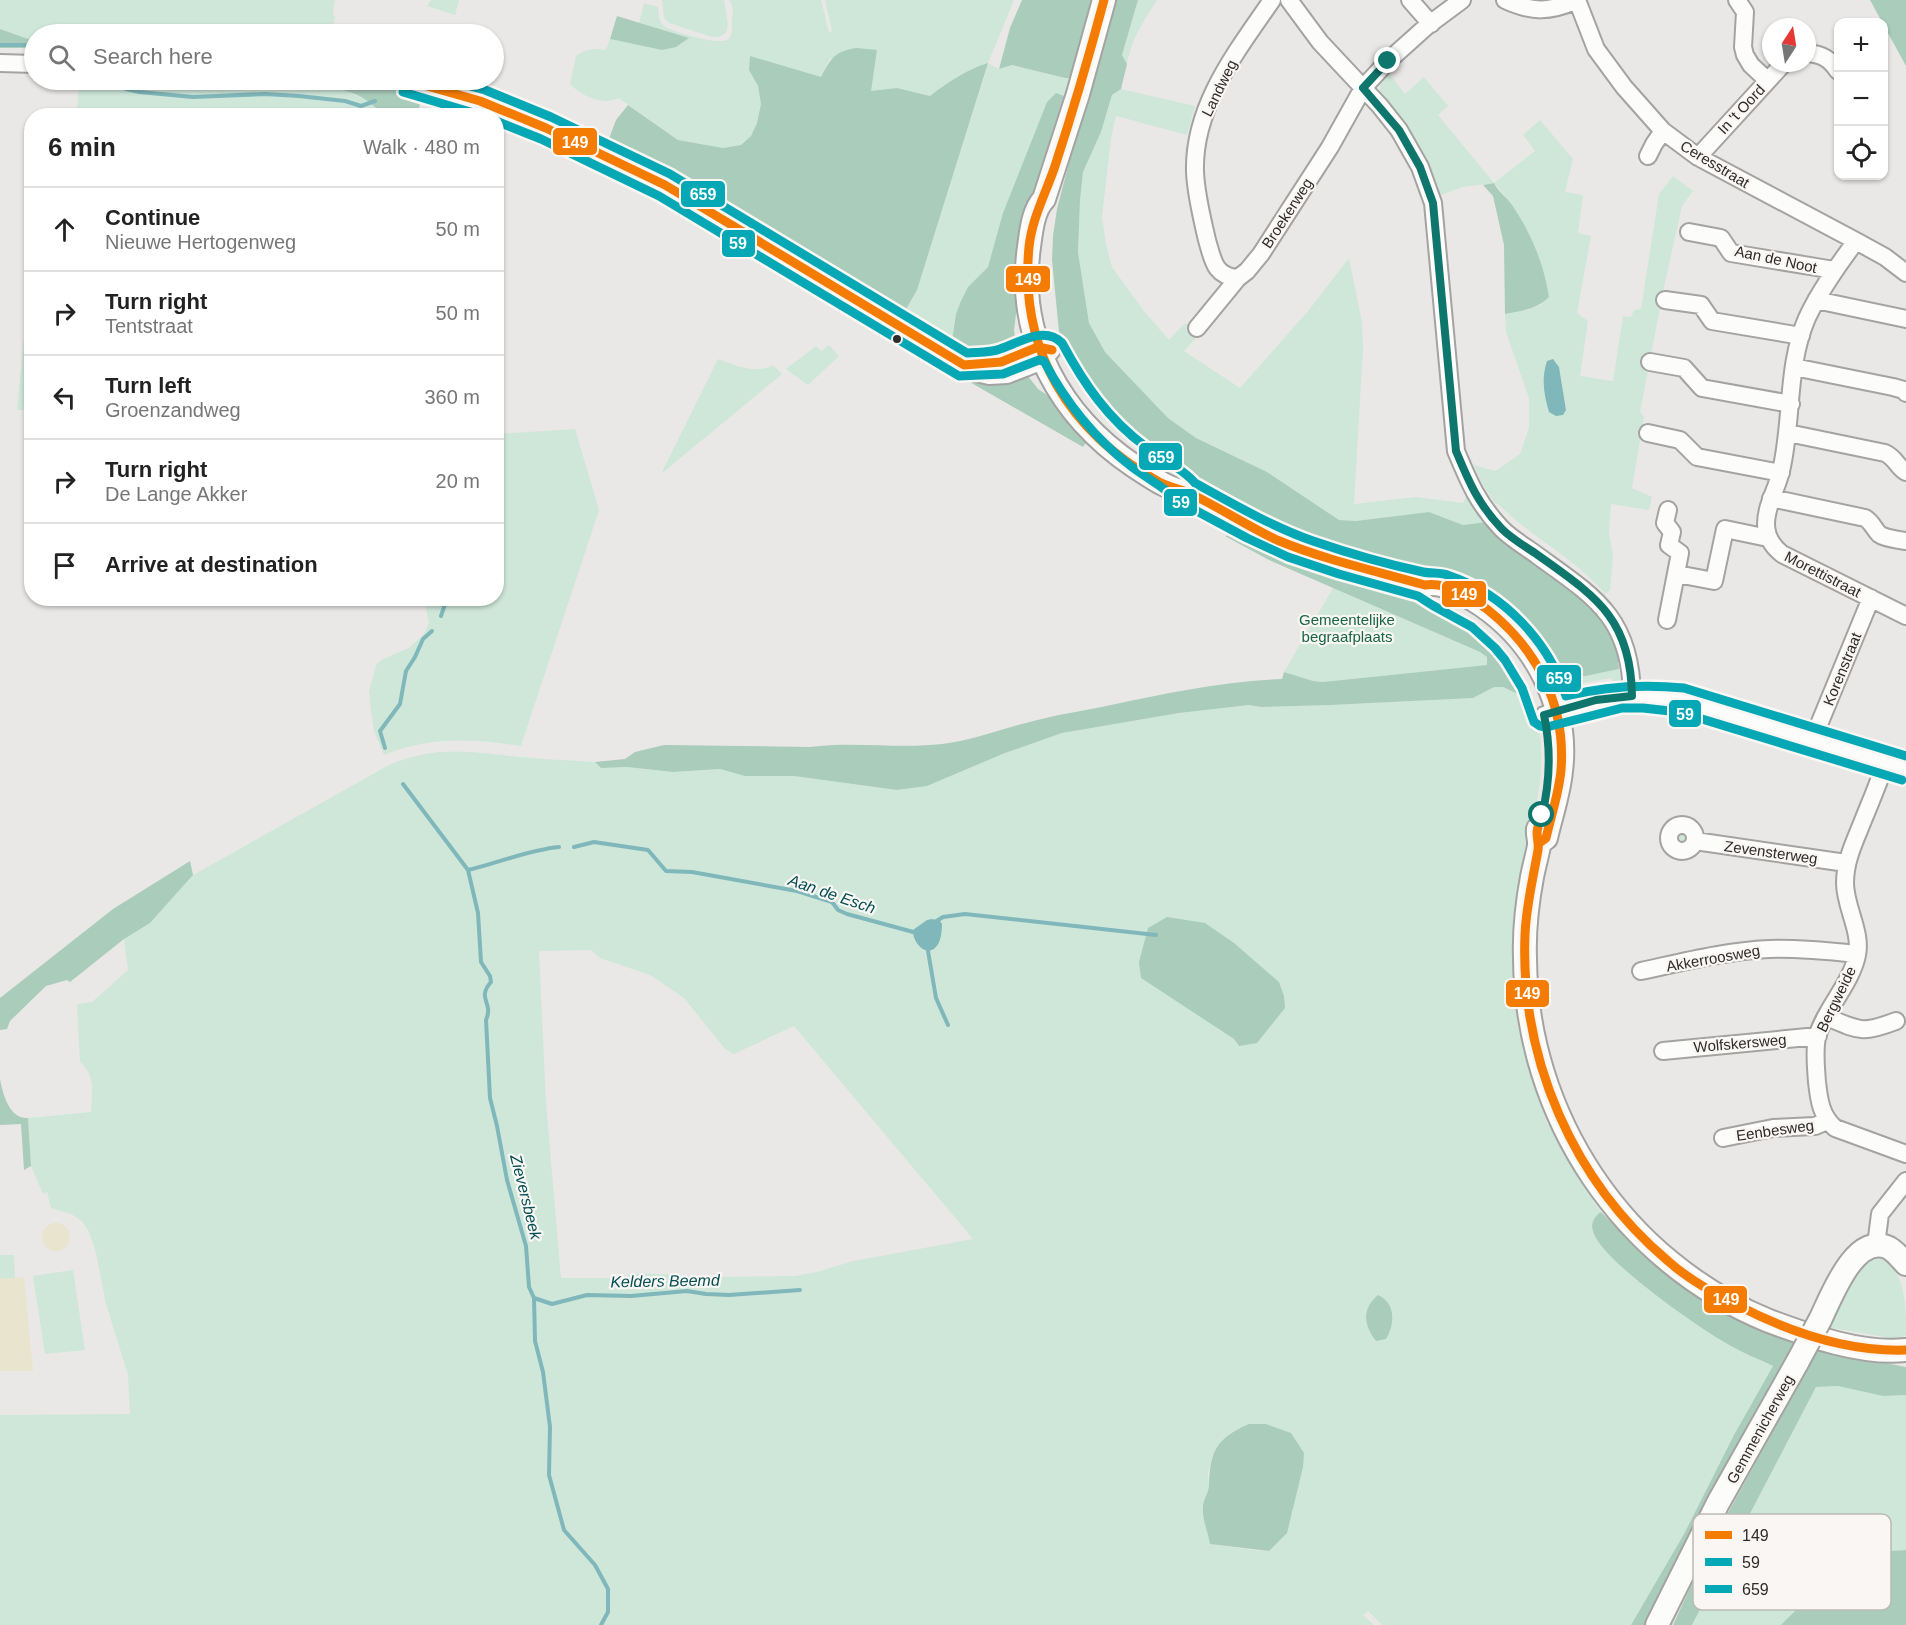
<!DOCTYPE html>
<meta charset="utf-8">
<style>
body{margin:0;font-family:Arial,sans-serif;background:#f6f6f6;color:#222}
.controls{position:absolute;right:18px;top:18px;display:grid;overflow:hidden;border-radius:12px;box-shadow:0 2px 4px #0004}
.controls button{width:54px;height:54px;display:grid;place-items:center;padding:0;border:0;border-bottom:2px solid #e0e0e0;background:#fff;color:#222;font:30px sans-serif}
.compass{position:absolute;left:1762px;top:18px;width:54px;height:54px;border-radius:50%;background:#fff;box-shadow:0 2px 4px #0004;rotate:12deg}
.stop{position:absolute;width:18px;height:18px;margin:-14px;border:4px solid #0f766e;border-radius:50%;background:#fff}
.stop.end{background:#0f766e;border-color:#fff;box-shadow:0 2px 6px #0008}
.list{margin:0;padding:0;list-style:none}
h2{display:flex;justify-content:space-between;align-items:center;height:78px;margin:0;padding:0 24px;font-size:26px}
h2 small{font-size:20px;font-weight:400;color:#767676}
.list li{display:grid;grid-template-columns:39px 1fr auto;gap:18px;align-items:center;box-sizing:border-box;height:84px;padding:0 24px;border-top:2px solid #e0e0e0}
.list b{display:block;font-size:22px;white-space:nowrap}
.list p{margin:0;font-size:20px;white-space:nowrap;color:#767676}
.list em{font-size:20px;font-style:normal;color:#767676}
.icon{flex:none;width:33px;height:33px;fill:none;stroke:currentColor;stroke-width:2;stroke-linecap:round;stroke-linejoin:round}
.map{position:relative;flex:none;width:1906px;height:1625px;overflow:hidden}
.search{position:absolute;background:#fff;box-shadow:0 2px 4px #0004;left:24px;top:24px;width:480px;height:66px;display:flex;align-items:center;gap:15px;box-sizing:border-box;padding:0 21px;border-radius:33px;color:#767676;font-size:22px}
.panel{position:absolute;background:#fff;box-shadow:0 2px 4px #0004;left:24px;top:108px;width:480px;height:498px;border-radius:24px}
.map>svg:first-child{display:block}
.green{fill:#cee7d9;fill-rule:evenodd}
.forest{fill:#acb}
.sand{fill:#e9e4ce}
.water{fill:#80b7bb}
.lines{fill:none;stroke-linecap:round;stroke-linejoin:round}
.stream{stroke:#80b7bb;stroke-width:4}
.minor-casing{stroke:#a4a3a2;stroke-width:20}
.major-casing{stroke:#a4a3a2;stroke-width:26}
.minor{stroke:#fcfcfb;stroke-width:16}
.major{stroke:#fcfcfb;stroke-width:22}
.major-bridge-casing{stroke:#a4a3a2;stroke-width:26;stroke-linecap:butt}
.major-bridge{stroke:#fcfcfb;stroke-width:22}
.bus-1-casing{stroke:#f9f6f3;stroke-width:14}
.bus-2-casing{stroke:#f9f6f3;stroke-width:14}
.bus-3-casing{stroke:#f9f6f3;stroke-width:14}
.bus-1{stroke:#f47c02;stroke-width:9}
.bus-2{stroke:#07a8b5;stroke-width:9}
.bus-3{stroke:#07a8b5;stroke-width:9}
.route{stroke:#0f766e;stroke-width:8}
.bus-dot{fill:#2d2c2b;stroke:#f9f6f3;stroke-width:2}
.labels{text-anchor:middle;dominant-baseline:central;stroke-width:4.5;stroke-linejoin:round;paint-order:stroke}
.street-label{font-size:15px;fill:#2d2c2b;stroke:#f9f6f3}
.park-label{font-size:15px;fill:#196548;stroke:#f9f6f3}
.water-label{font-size:16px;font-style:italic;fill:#034f53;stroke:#f9f6f3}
.key{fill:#f9f6f3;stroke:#bcb9b7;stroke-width:1.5}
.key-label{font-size:16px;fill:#2d2c2b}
.line-badge{stroke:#f9f6f3;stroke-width:2}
.badge-label{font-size:16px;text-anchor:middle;font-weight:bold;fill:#fff}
</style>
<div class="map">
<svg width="1906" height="1625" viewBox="0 0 1906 1625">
<rect width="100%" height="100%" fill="#eae8e6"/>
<path class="green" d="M0,0H335L333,14L335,17L331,34H34V41L0,29Z
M431,0H459L455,15L427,6Z
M662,0H724L728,25L726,33L719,37H712L669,23L664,18Z
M729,0H821L829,32L832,31L825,0H1014L988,63L999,69L1012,65L1065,78H1070L1064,96L1056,94L1047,103L1036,130L988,267L968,287L956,314L951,347L901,318L917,290L988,64C966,70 948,82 930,96L897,88L870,92L877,50L830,59L821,77L749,70L758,86L761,104L757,123L751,136L741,145L723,148L678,140L619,98C603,106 581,96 570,84L576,56C587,49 594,48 606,50L610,39L662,50L688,38L639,23L644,3L658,7C659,13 658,20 663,25C670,32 719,45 727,40C733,35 732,28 732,22C732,14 735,7 729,0Z
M1138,0H1157C1143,23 1132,37 1127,64L1122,55Z
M1387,71L1405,94L1424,77L1448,106L1438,115L1494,183L1535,151L1523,135L1540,120L1573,159L1565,192L1583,195L1578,233L1591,236L1577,313L1588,321L1580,376L1613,381L1623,316L1631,317L1634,310L1641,309L1659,194L1673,176L1693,191L1682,206L1664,287L1640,412L1644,417L1632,488L1652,497L1649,510L1611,504L1609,532L1613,557L1610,590L1605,594C1574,557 1530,537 1497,503L1496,504C1486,491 1480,480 1474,465L1495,471L1520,454L1529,428V398L1506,332L1505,314L1528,310L1542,304L1510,202L1494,183L1463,187L1441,195L1422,154L1380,91V80ZM1553,359L1559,367L1566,410L1563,415L1556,416Z
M80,80H327L328,88C354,91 365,96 383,115L76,116Z
M1121,89L1195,106L1187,135L1116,116L1111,139L1102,217L1106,244L1112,267L1144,311L1169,340L1185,323L1198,336L1184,351L1240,388L1308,311L1349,258L1362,322L1363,349L1354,504L1416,497L1463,503L1466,496L1487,522L1463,525L1429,512L1356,521L1339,520L1267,472L1196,438L1168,418L1105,352L1089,323L1078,252L1080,200L1083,172L1101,132L1112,95Z
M31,262V410H17Z
M829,345L839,356L808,385L786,369L816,346L821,351Z
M718,359C734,365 757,375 773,365L782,374L661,474Z
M575,429L599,510L521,746C471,739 431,736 384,755L374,731L371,711L369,691L376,665L383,659L409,648L424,634L429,623L424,599L496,598L497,434Z
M1333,588L1480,652L1487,657V665L1323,682L1313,681L1284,672Z
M1619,669L1622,686L1614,688L1612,678L1583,683L1585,694C1573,697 1562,695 1557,682Z
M1494,687H1503L1522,696L1526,694C1565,761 1518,851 1513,922C1508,992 1522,1058 1547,1123L1551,1127L1577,1176L1601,1212C1595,1217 1590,1223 1593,1231C1600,1260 1703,1331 1731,1346C1745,1353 1759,1359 1773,1366L1735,1433L1684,1534L1631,1625H1382L1368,1611L1363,1615L1374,1625H0V1415L130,1414L128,1375L106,1304L96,1253L89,1232L82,1221L71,1214L51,1208L47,1192L43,1194L31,1166L28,1118L91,1112C92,1093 96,1076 80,1062L77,1004L92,1002L128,970L124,939L150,923L193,875L389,765C433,746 465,751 511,756C539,759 567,760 595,762L601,768L627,767L673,772L721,769L745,776H794L897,790L927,786L1005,753L1062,733L1179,713L1249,705L1261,707L1331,705L1473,698ZM591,950L600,958L650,975L684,998L725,1049L734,1054L794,1026L973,1239L853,1261L817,1272L795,1276L712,1277L641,1273L608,1278H561L546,1103L539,951ZM1258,965L1279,982L1239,1046L1234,1039L1141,978ZM1235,1430L1296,1492L1292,1514L1269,1551L1252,1550L1210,1544L1203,1507L1209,1487L1208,1473L1213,1455L1222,1440Z
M1675 838a7 7 0 1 1 14 0a7 7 0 1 1-14 0Z
M0,1255H14L15,1278L0,1279Z
M1880,1259C1906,1268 1906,1309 1906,1335L1900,1338H1890L1827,1327C1837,1308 1855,1259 1880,1259Z
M73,1270L85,1350L45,1354L33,1276Z
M1838,1386L1883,1396L1906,1395V1625H1692L1816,1387Z"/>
<path class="forest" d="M1022,0H1091L1070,78H1065L1012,65L999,69L1010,28Z
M1116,0H1138L1122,55L1127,64L1121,89L1112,95L1101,132L1083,172L1080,200L1078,252L1089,323L1105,352L1168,418L1196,438L1267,472L1339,520L1356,521L1429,512L1463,525L1487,522L1600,613L1616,644L1619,669L1557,682L1441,576L1407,566L1406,570L1326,547L1272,526L1257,515L1207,487L1143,446L1102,407L1069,361L1059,332L1052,260L1053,236L1057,209L1072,151Z
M1870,0H1906V66Z
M617,16L689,38L676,47L662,50L610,39Z
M0,29L34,41V48H0Z
M857,48L877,50L871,91L897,88L930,96C948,82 966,70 988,63L917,290L901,318L607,144L616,120L628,105L678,140L723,148L741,145L751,136L757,123L761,104L758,86L749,70L750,56L821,77C831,58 835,51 857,48Z
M327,80L390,84L421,98L418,115H383C365,96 354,91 328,88Z
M1056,93L1064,96L1028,208L1014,331L1017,347L1014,343C991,353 975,356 951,347L956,314L961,301L968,287L988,267L1003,213L1047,102Z
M1494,183C1498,192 1507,197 1512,205C1531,233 1544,264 1549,297C1537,309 1522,311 1505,314L1504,245L1493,196L1483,185Z
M936,360C945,363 953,370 962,374C983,382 1007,384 1028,376L1038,389L1047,395L1087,441L1083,447L935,362Z
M1231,534L1336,572L1367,581L1405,589L1430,599L1471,619L1512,666L1526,694L1522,696L1503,687H1494L1473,698L1331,705L1261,707L1249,705L1179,713L1062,733L1005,753L927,786L897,790L794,776H745L720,769L673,772L627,767L601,768L595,762L625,759L635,752L664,745L810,747C854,741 898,749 942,744C971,741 998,730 1026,723C1054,715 1083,711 1111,705C1167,693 1224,681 1282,679L1284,672L1313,681L1323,682L1487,665V657L1480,652L1269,560L1225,536Z
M190,861L193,875L150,923L124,939L70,982L67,980L46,986L10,1021L7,1029L0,1030V998L113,909Z
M1167,917L1205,923L1234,943L1279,982L1284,996L1285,1008L1257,1043L1239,1046L1234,1039L1141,978L1139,962L1148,928Z
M0,1079C3,1094 9,1119 28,1118L31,1166L24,1170L21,1124L0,1125Z
M1601,1212C1631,1242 1660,1271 1695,1296C1725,1317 1760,1331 1795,1344L1705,1509L1645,1625H1631L1684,1534L1735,1433L1773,1366C1759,1359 1745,1354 1731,1346C1703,1331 1600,1260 1593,1231C1590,1223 1595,1216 1601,1212Z
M1378,1295C1396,1303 1395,1324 1386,1339L1376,1341C1364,1325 1361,1310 1378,1295Z
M1818,1350L1906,1367V1395L1883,1396L1838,1386L1816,1387L1692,1625H1673L1708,1549Z
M1249,1424H1266L1291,1433L1304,1453L1303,1467L1287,1533L1269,1551L1210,1544C1208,1532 1202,1519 1203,1507C1203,1500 1209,1492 1209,1485C1210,1450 1217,1438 1249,1424Z
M1906,1550V1625H1781C1805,1600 1853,1559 1887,1552C1893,1550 1900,1551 1906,1550Z"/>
<path class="sand" d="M42 1237a14 14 0 1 1 28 0a14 14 0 1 1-28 0Z
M24,1277L33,1371H0V1279Z"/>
<path class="water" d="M1553,359L1559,367L1566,410L1563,415L1556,416L1549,412C1544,395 1541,379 1547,361Z
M932,919L940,921L942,924C942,931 941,943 935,948C924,957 912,940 913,930L927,920Z"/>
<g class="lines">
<path class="stream" d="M0,45H34
M126,89L139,92L193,97L265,94L299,96L345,101L361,106L375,101
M441,616L447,598
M385,748L380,731L400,704L406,671L415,657L423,639L432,631
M403,784L468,870L478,913L481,962L490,976L491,982C476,999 494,1002 486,1020L490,1098L497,1126L507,1180L526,1246L529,1287L534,1298L535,1341L543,1372L550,1427L549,1475L564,1530L595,1565L608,1589V1612L601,1625
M574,847L594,842L648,850L666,871L692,872L797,891L832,902L838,910L847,914L917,933
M468,870C498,863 528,850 559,847
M935,922L943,917L965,914L1156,935
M927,945L936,998L948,1025
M534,1298L552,1304L587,1295L631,1296L687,1291L706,1294L729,1295L800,1290"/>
<defs>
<path id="minor" d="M1289,0L1320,42L1380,106L1399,130L1420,167L1433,203L1456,451C1469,482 1478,504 1502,529C1512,539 1526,547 1538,556C1595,597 1631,618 1632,696
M1410,0L1431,24
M1505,0C1533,13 1550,12 1577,0L1596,49L1624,87L1663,131L1698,157L1856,241L1885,257L1906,273
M1737,0L1745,12L1743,47L1745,55L1751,65L1767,80
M1807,53C1822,54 1830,59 1838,71
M0,63L34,64
M406,80L480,101L546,128L665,185L964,365L968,371L989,376L1007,375L1043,361L1052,350L1038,347L1001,362L964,365
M1648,156L1654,144L1663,131
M1698,157L1784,63
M1689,232L1721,238L1731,253L1834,270
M1856,241C1838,265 1820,290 1807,318C1786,366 1793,421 1781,471C1777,489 1766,505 1766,524C1766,537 1772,546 1782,554L1906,616
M1238,278C1214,276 1213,260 1207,240C1202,218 1196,195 1195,172C1193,106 1237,51 1272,0
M1665,300L1701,305L1712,321L1801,336
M1816,300L1906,319
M1197,328L1238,278L1247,271L1261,254L1330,147L1363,88L1388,61L1427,26L1462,0
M1650,362L1684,368L1702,388L1791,404
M1794,367L1893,387L1904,390L1906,393
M1648,433L1680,440L1697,457L1781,473
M1788,433L1885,453C1896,458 1897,467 1906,472
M1771,498L1865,518C1872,522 1874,529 1879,534C1886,539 1897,539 1905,541
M1677,574L1714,581L1725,529L1768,538
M1667,620L1680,553L1669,545L1672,532L1665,523L1668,510
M1544,715C1570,709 1595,699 1621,696C1641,694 1661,697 1682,700L1906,769
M1813,739L1871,598
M1886,762C1879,781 1872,799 1864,818C1856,839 1845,859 1845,883C1845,907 1862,932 1857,955C1852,982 1824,1011 1817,1037C1814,1052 1816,1068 1817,1082C1819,1100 1821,1116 1835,1128L1906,1154
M1669 838a13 13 0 1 1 26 0a13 13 0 1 1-26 0Z
M1695,841L1846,863
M1641,971C1683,962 1726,951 1769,949C1799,948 1828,951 1857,954
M1827,1017C1860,1031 1862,1034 1896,1021
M1663,1051L1818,1036
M1723,1138L1773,1128L1815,1126L1827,1121
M1876,1245L1880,1214L1906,1181"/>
<path id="major" d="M1104,0L1078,94L1044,199C1033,210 1031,232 1029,247C1016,338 1060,416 1134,466C1150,476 1168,490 1187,492C1222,511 1256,532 1293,546C1336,563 1381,572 1425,585C1443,580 1468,596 1483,606C1536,643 1569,706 1561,771C1559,793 1551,816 1546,838L1539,843
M1538,829C1537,835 1540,840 1539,846C1537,856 1534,867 1532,877C1527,904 1524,931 1525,958C1526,1116 1623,1262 1769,1321C1809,1336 1863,1355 1906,1350
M1820,1320C1831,1298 1855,1231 1889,1248C1896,1252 1901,1259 1906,1264
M1657,1625L1718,1503L1798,1361"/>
</defs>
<use href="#minor" class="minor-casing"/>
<use href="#major" class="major-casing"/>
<use href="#minor" class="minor"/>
<use href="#major" class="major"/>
<defs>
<path id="major-bridge" d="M1798,1361L1820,1320"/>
</defs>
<use href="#major-bridge" class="major-bridge-casing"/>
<use href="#major-bridge" class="major-bridge"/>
<defs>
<path id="bus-1" d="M1104,0C1089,56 1073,111 1055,166C1046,193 1032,218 1029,247C1019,351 1069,432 1159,482C1169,487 1179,489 1189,493C1219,507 1247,526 1277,540C1325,560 1376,571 1425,585C1448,582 1470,596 1488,610C1538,650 1566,706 1561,770C1559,793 1551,816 1546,838L1539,843
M406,80L480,101L546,128L665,185L964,365L1001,362L1038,347L1052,350
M1544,806C1542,814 1538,824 1537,832C1537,839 1539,844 1538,850C1533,879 1526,906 1525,935C1520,1059 1573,1181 1668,1261C1688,1279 1713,1293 1737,1305C1789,1332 1847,1352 1906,1350"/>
<path id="bus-2" d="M403,92L484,116
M496,121L541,139L659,196L959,376L1003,374L1039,360L1044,361C1066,403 1094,438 1132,467C1148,479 1166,488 1180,502L1247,538L1288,557L1339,574L1418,596L1432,605L1472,627L1495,648L1505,660L1522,688L1534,722L1540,726L1547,727L1622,708H1643L1679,712L1902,780"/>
<path id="bus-3" d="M448,80L485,90L551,117L670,174L967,353C977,352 990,353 1000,349C1019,343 1044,325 1062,343C1084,384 1108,419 1146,447C1162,459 1182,468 1195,483C1233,504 1271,526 1313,541C1348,553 1386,564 1423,572C1432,574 1441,572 1450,576C1504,594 1549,642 1566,696C1606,686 1644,684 1684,688L1906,756"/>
</defs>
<use href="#bus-1" class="bus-1-casing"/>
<use href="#bus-2" class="bus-2-casing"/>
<use href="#bus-3" class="bus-3-casing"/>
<use href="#bus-1" class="bus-1"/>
<use href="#bus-2" class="bus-2"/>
<use href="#bus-3" class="bus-3"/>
</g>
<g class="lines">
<path class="route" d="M1388,61L1363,88L1399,130L1420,167L1433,203L1456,451C1469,482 1478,504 1502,529C1511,538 1524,546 1535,553C1593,595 1631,616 1632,696L1596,700L1544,715C1551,748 1550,782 1542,815"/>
</g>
<circle class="bus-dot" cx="897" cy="339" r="5"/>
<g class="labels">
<g class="street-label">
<text transform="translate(1219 88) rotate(-64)">Landweg</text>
<text transform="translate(1741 109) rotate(-47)">In 't Oord</text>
<text transform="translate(1715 164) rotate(31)">Ceresstraat</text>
<text transform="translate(1287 213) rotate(-57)">Broekerweg</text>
<text transform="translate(1776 259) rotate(12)">Aan de Noot</text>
<text transform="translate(1823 574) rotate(27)">Morettistraat</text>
<text transform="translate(1842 669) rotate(-68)">Korenstraat</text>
<text transform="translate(1771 852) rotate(8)">Zevensterweg</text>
<text transform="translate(1713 958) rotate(-10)">Akkerroosweg</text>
<text transform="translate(1836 999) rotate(-64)">Bergweide</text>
<text transform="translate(1740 1043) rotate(-5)">Wolfskersweg</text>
<text transform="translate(1775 1130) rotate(-8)">Eenbesweg</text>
<text transform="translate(1760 1429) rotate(-61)">Gemmenicherweg</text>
</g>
<g class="park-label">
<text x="1347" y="619">Gemeentelijke<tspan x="1347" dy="17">begraafplaats</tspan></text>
</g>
<g class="water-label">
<text transform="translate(832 894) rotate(19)">Aan de Esch</text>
<text transform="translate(526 1197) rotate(76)">Zieversbeek</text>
<text transform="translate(665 1281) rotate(-1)">Kelders Beemd</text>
</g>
</g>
<rect x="1693" y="1514" width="198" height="96" rx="9" class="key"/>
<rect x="1705" y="1531" width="27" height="8" fill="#f47c02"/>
<rect x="1705" y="1558" width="27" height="8" fill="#07a8b5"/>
<rect x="1705" y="1585" width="27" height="8" fill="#07a8b5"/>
<g class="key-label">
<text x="1742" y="1541">149</text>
<text x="1742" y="1568">59</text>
<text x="1742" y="1595">659</text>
</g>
<g class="line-badge">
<rect x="552" y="127" width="46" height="29" rx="6" fill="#f47c02"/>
<rect x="680" y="180" width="46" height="28" rx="6" fill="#07a8b5"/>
<rect x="721" y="229" width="35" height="29" rx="6" fill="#07a8b5"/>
<rect x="1005" y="265" width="46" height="28" rx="6" fill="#f47c02"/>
<rect x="1138" y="442" width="45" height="29" rx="6" fill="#07a8b5"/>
<rect x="1163" y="488" width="35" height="29" rx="6" fill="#07a8b5"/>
<rect x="1441" y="580" width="46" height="28" rx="6" fill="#f47c02"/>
<rect x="1536" y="664" width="46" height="29" rx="6" fill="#07a8b5"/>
<rect x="1668" y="699" width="34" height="29" rx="6" fill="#07a8b5"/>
<rect x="1505" y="979" width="45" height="29" rx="6" fill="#f47c02"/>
<rect x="1703" y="1285" width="45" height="29" rx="6" fill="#f47c02"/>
</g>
<g class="badge-label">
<text x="575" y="148">149</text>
<text x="703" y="200">659</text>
<text x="738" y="249">59</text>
<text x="1028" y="285">149</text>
<text x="1161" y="463">659</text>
<text x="1181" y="508">59</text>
<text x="1464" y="600">149</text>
<text x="1559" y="684">659</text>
<text x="1685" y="720">59</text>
<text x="1527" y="999">149</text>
<text x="1726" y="1305">149</text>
</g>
</svg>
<div class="controls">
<button>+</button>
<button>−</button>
<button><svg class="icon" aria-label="locate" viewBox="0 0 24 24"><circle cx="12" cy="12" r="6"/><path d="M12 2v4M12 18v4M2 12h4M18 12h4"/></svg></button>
</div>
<svg class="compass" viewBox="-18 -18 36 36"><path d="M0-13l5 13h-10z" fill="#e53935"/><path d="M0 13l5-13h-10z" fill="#767676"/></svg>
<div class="stop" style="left:1542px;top:815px"></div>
<div class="stop end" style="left:1388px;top:61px"></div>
<div class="search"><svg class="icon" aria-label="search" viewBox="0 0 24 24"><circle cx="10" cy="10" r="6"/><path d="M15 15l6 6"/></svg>Search here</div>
<section class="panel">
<h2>6 min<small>Walk · 480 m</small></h2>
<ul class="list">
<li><svg class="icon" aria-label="ahead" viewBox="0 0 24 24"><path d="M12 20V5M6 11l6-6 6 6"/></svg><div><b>Continue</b><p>Nieuwe Hertogenweg</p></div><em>50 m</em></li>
<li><svg class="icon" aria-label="right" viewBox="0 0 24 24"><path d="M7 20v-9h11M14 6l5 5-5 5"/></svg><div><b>Turn right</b><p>Tentstraat</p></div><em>50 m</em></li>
<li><svg class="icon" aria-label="left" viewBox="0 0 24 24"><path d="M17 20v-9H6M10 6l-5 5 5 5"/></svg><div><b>Turn left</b><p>Groenzandweg</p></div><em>360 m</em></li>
<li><svg class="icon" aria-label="right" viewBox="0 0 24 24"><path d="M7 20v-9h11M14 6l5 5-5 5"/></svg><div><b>Turn right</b><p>De Lange Akker</p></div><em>20 m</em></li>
<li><svg class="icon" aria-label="arrive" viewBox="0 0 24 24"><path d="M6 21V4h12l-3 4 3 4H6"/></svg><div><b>Arrive at destination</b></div></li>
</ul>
</section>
</div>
